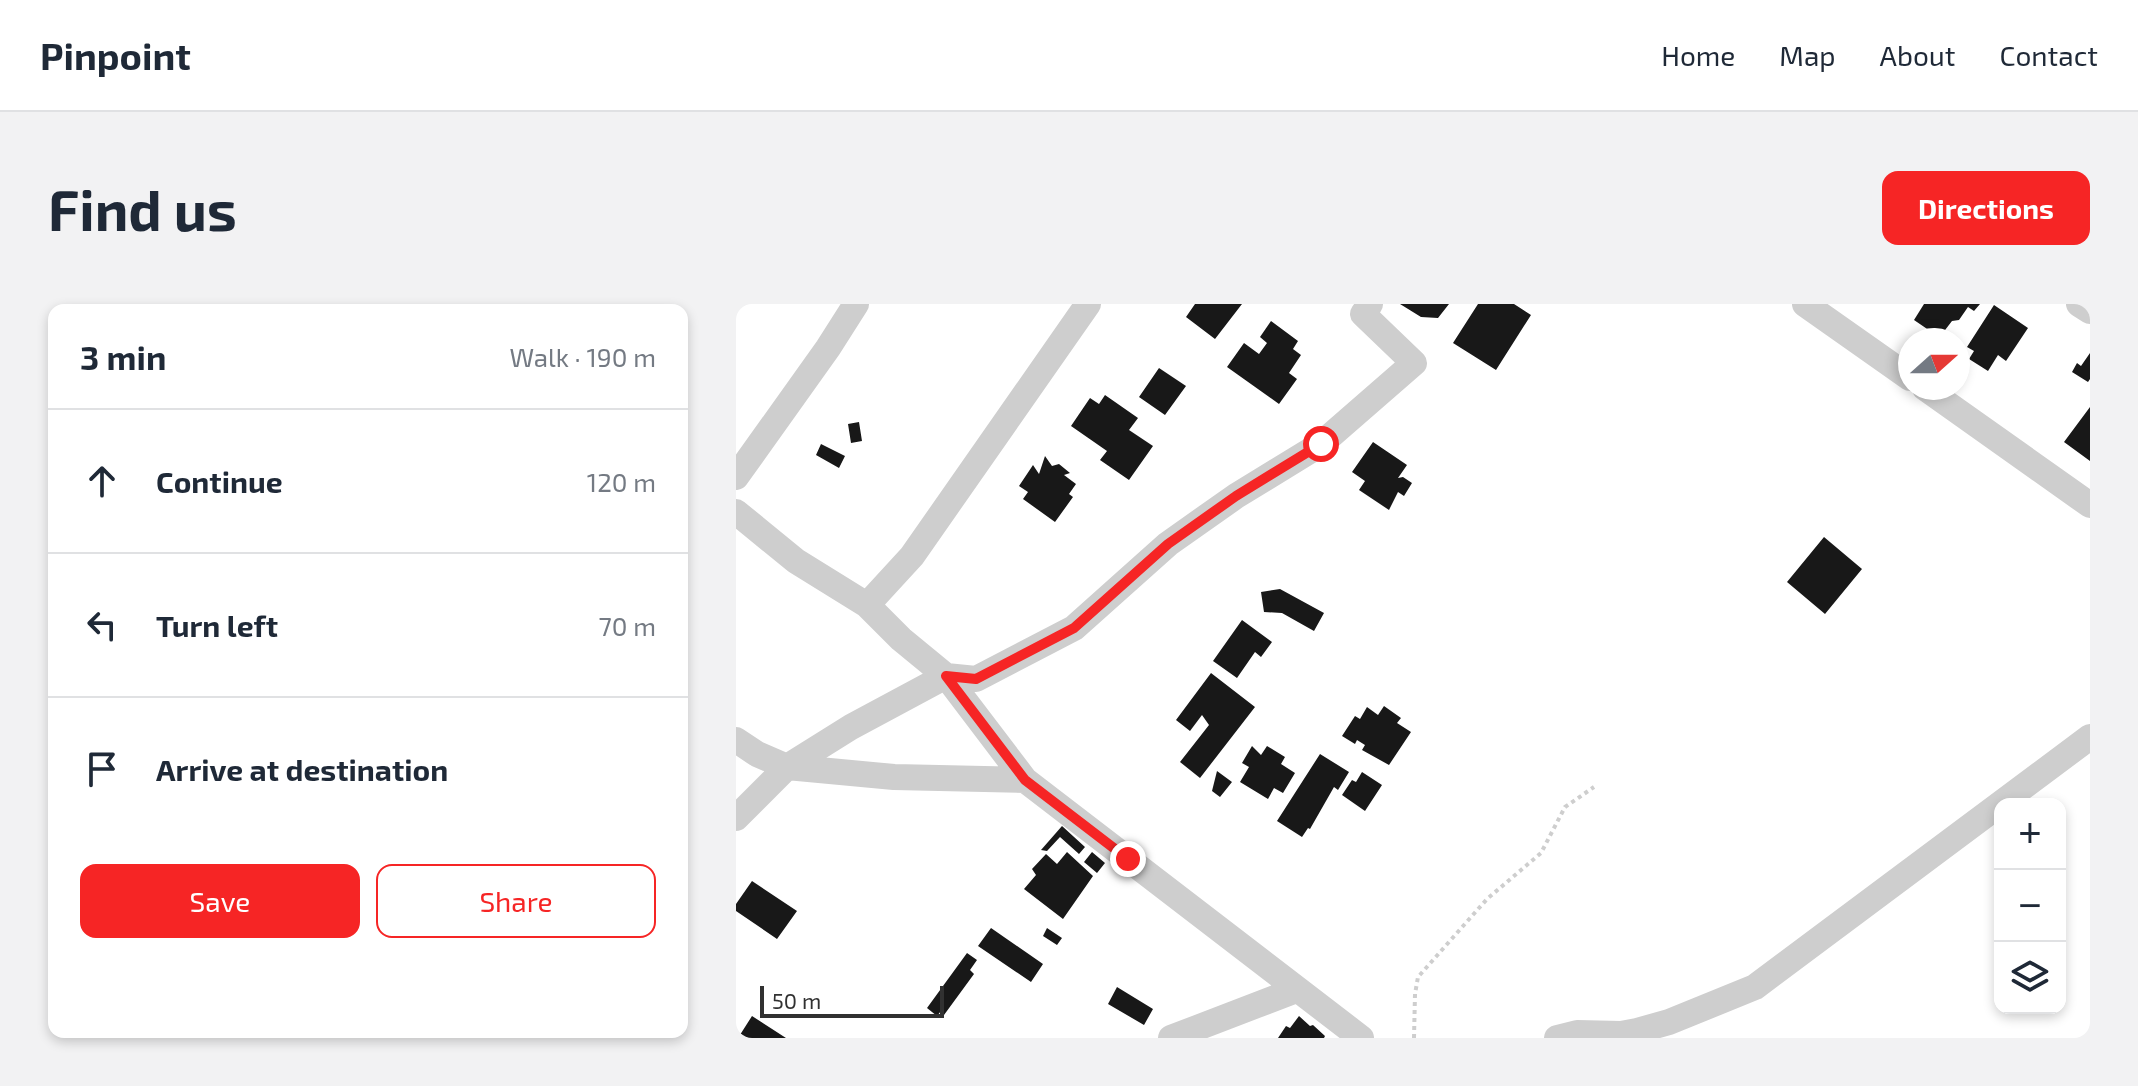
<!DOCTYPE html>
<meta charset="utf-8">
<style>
body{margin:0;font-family:"Exo 2",sans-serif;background:#f2f2f3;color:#1f2937}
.controls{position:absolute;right:24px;bottom:24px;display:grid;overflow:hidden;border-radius:16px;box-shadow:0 4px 12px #0003}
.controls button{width:72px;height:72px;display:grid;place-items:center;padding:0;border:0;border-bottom:2px solid #e0e1e3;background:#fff;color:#1f2937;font:40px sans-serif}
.compass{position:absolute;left:1162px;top:24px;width:72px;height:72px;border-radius:50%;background:#fff;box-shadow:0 4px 12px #0003;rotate:69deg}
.scale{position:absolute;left:24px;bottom:20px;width:184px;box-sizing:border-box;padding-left:8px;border:4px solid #313131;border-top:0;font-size:22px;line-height:28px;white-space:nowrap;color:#313131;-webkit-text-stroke:6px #fff;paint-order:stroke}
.stop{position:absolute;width:24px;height:24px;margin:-18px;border:6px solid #f62525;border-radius:50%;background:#fff}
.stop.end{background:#f62525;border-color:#fff;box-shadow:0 2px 8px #0008}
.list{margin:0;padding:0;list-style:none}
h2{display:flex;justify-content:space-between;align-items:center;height:104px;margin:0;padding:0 32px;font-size:34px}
h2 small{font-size:26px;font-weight:400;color:#747a83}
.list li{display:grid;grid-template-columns:52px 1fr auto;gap:24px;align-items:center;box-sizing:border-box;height:144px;padding:0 32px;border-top:2px solid #e0e1e3}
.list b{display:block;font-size:30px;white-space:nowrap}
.list em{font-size:26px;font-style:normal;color:#747a83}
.actions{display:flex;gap:16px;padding:24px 32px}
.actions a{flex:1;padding:18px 0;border:2px solid #f62525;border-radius:16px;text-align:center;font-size:28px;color:#f62525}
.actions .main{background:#f62525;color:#fff}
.icon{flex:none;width:44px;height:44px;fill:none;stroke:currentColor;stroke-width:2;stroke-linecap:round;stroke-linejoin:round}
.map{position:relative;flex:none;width:1354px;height:734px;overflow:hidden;border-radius:16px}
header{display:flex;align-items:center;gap:48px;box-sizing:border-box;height:112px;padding:0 40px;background:#fff;border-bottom:2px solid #e0e1e3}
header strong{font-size:38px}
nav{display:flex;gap:44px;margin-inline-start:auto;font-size:28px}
.intro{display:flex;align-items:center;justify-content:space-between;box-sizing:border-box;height:192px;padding:0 48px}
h1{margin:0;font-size:56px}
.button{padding:20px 36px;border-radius:16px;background:#f62525;color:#fff;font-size:28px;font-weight:700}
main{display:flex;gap:48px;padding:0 48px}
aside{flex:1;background:#fff;border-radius:16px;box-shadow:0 4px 12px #0003}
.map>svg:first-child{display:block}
.building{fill:#181818}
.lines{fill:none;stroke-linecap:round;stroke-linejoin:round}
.path{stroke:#cecece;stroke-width:4;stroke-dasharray:4 4;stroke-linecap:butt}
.minor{stroke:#cecece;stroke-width:26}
.route{stroke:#f62525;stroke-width:10}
</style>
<header>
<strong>Pinpoint</strong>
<nav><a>Home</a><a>Map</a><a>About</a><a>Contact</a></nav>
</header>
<div class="intro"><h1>Find us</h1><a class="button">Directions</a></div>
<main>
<aside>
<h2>3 min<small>Walk · 190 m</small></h2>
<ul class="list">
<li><svg class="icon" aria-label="ahead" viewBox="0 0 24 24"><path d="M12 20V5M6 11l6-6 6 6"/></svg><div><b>Continue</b></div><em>120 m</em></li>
<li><svg class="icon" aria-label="left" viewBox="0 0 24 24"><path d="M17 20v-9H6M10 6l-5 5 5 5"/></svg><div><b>Turn left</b></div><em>70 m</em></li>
<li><svg class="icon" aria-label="arrive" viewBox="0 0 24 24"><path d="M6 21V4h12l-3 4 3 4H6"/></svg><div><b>Arrive at destination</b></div></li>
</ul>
<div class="actions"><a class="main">Save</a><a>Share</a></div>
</aside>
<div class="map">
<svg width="1354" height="734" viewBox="0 0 1354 734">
<rect width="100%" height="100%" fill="#fff"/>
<path class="building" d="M459,0H506L479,35L450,13Z
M664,0H713L702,14L685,13Z
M742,0H778L795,11L760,66L717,39Z
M1188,0H1244L1238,7L1232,3L1223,16L1216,17L1206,30L1200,31L1178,16Z
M1258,1L1292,24L1270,57L1262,51L1252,67L1233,55L1238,47L1231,43Z
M535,17L562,37L557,45L565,51L553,69L561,75L543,100L491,63L508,39L523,50L531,39L524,33Z
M1354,49V75L1352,78L1336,68L1341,59L1345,62Z
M423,64L450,82L429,111L403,93Z
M369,91L402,114L393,126L417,142L393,176L364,156L371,147L335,122L354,94L363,100Z
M1354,103V157L1328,138Z
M123,118L126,137L115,139L112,120Z
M637,138L671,161L662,174L667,173L676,179L668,192L662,188L653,206L623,186L629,177L616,168Z
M85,140L109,152L103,164L80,151Z
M309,152L316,162L323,160L334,169L328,171L340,180L333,190L337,193L319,218L287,195L292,188L283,182L297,161L303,170Z
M1088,233L1126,265L1089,310L1051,278Z
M544,285L588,309L578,327L546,309L528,308L525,288Z
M506,316L536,338L525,353L519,348L501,374L477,357Z
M475,369L519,403L464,474L444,458L473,421L466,411L454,427L440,416Z
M648,402L665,414L661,419L675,428L653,461L626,446L629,441L621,436L619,440L606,432L619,412L624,415L631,403L642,411Z
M516,442L525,451L531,442L549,453L545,460L559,469L547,489L538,484L532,495L504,478L513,463L506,459Z
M584,450L613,468L602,486L598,483L574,525L572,524L566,533L541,517Z
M481,467L496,478L484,493L476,487Z
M626,468L646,481L629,507L606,491L616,476L620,478Z
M326,522L349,543L343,550L324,533L311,547L305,546Z
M331,548L357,572L327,615L288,585L300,571L296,565L310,550L321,560Z
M356,548L369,559L361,569L348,558Z
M16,577L61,607L41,635L0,607V600Z
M255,624L307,660L295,678L242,642Z
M311,624L326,634L321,641L307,632Z
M231,649L241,656L234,666L238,670L208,711L205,707L201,712L191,704Z
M381,683L417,705L408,721L372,700Z
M16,712L50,734H2Z
M563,712L574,722L577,721L589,732L588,734H542L550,722L554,724Z"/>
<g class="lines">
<path class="path" d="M678,734L679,690L682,673L751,595L805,549L829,503L858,483"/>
<path class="minor" d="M1069,0L1174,74
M1343,0L1354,7
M1189,84L1354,201
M0,173L92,44L120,0
M0,208L60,257L131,301L165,335L210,372L289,476L625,734
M131,301L176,252L352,0
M0,436L21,450L51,463L158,473L289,476
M0,514L51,463L115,423L210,372L240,375L338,324L432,240L500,192L585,140L678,59L627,10L634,0
M435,734L560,686
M821,734L841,729L885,730L901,727L933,718L1019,683L1354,433"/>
</g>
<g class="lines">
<path class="route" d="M392,555L289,476L210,372L240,375L338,324L432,240L500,192L585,140"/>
</g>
</svg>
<div class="controls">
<button>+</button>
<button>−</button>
<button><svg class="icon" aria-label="layers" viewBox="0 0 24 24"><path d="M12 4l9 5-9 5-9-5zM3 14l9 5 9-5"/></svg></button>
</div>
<svg class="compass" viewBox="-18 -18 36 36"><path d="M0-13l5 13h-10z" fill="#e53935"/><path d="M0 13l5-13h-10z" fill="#747a83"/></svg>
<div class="scale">50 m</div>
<div class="stop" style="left:585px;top:140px"></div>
<div class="stop end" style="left:392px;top:555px"></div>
</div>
</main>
